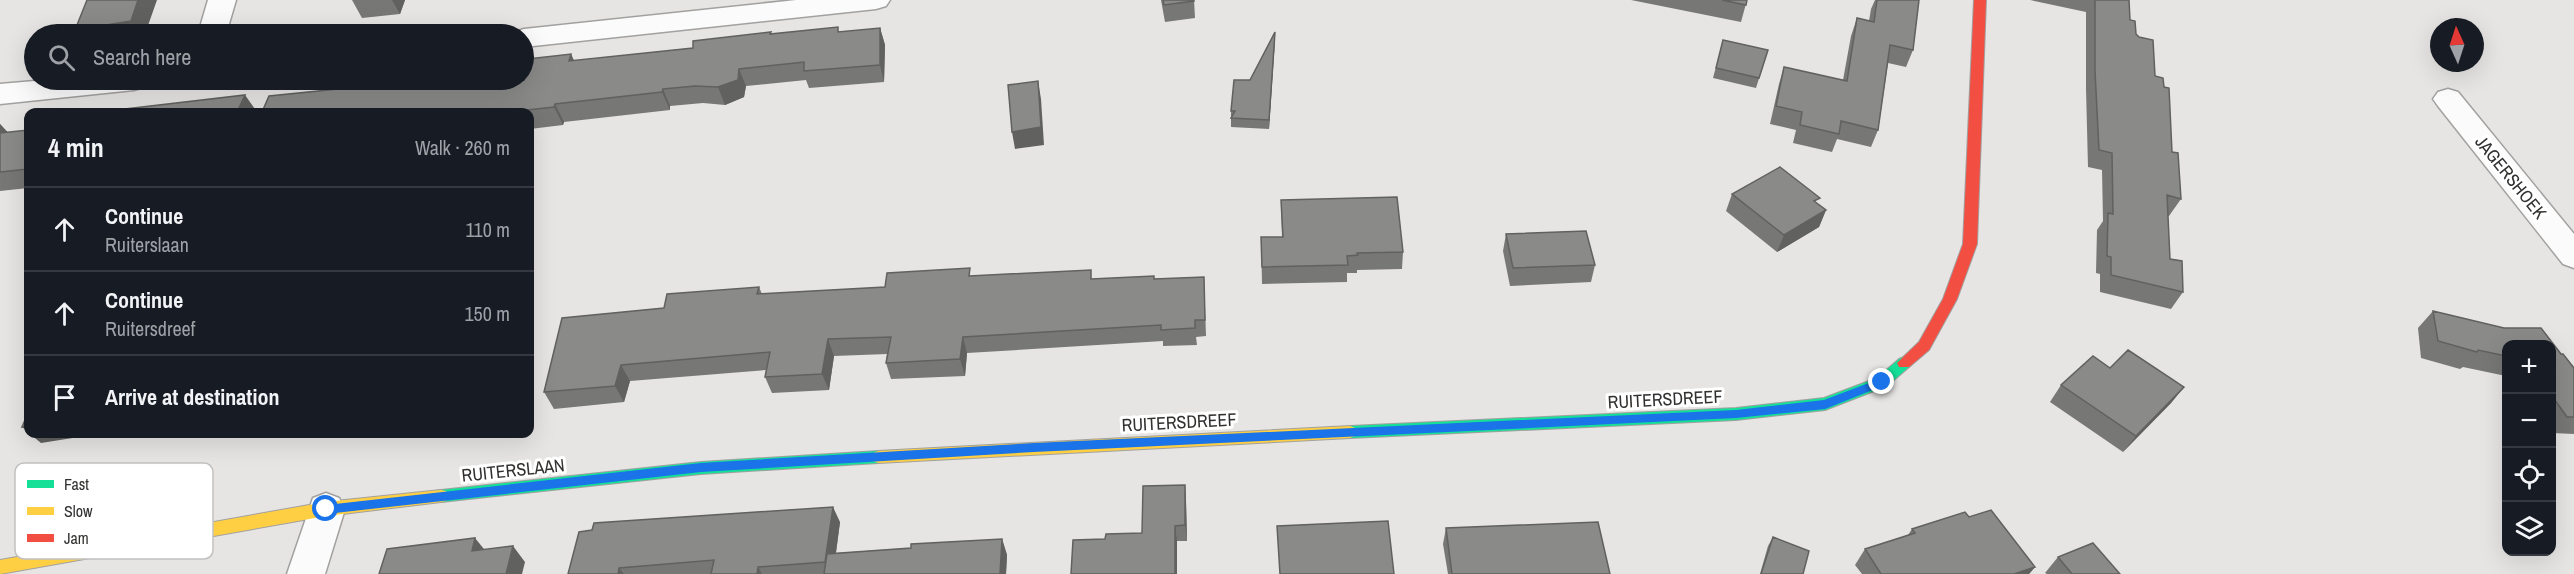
<!DOCTYPE html>
<meta charset="utf-8">
<style>
body{margin:0;font-family:"Archivo Narrow",sans-serif;background:#20242c;color:#f1f3f6}
.controls{position:absolute;right:18px;bottom:18px;display:grid;overflow:hidden;border-radius:12px;box-shadow:0 6px 24px #0002}
.controls button{width:54px;height:54px;display:grid;place-items:center;padding:0;border:0;border-bottom:2px solid #363941;background:#171b24;color:#f1f3f6;font:30px sans-serif}
.compass{position:absolute;left:2430px;top:18px;width:54px;height:54px;border-radius:50%;background:#171b24;box-shadow:0 6px 24px #0002;rotate:357deg}
.stop{position:absolute;width:18px;height:18px;margin:-14px;border:4px solid #1a73e8;border-radius:50%;background:#fff}
.stop.end{background:#1a73e8;border-color:#fff;box-shadow:0 2px 6px #0008}
.list{margin:0;padding:0;list-style:none}
h2{display:flex;justify-content:space-between;align-items:center;height:78px;margin:0;padding:0 24px;font-size:26px}
h2 small{font-size:20px;font-weight:400;color:#9ea1a6}
.list li{display:grid;grid-template-columns:39px 1fr auto;gap:18px;align-items:center;box-sizing:border-box;height:84px;padding:0 24px;border-top:2px solid #363941}
.list b{display:block;font-size:22px;white-space:nowrap}
.list p{margin:0;font-size:20px;white-space:nowrap;color:#9ea1a6}
.list em{font-size:20px;font-style:normal;color:#9ea1a6}
.icon{flex:none;width:33px;height:33px;fill:none;stroke:currentColor;stroke-width:2;stroke-linecap:round;stroke-linejoin:round}
.map{position:relative;flex:none;width:2574px;height:574px;overflow:hidden}
.search{position:absolute;background:#171b24;box-shadow:0 6px 24px #0002;left:24px;top:24px;width:510px;height:66px;display:flex;align-items:center;gap:15px;box-sizing:border-box;padding:0 21px;border-radius:33px;color:#9ea1a6;font-size:22px}
.panel{position:absolute;background:#171b24;box-shadow:0 6px 24px #0002;left:24px;top:108px;width:510px;height:330px;border-radius:12px}
.map>svg:first-child{display:block}
.lines{fill:none;stroke-linecap:round;stroke-linejoin:round}
.street-casing{stroke:#a2a1a0;stroke-width:3}
.fast-casing{stroke:#a2a1a0;stroke-width:2}
.slow-casing{stroke:#a2a1a0;stroke-width:2}
.jam-casing{stroke:#a2a1a0;stroke-width:2}
.street{fill:#fbfbfb;fill-rule:evenodd}
.fast{fill:#16e098;fill-rule:evenodd}
.slow{fill:#ffcf43;fill-rule:evenodd}
.jam{fill:#f24e42;fill-rule:evenodd}
.wall{fill:#777775}
.shaded-wall{fill:#61615f}
.building{fill:#8a8a88;stroke:#61615f;stroke-width:1.5}
.route{fill:#1a73e8}
.labels{text-anchor:middle;dominant-baseline:central;stroke-width:6;stroke-linejoin:round;paint-order:stroke}
.street-label{font-size:18px;fill:#323130;stroke:#fff}
.key{fill:#fff;stroke:#c2c1c1;stroke-width:1.5}
.key-label{font-size:16px;fill:#323130}
</style>
<div class="map">
<svg width="2574" height="574" viewBox="0 0 2574 574">
<rect width="100%" height="100%" fill="#e6e5e3"/>
<g class="lines">
<defs>
<path id="street" d="M208,0H236L226,34H198Z
M796,0H890L886,6L876,9L524,47V34H512L514,32L524,29Z
M46,80H148L144,87L134,90L0,104V84Z
M2448,89L2458,92L2574,234V268L2563,264L2438,106L2433,99L2438,92Z
M326,493L339,498L345,509L325,574H287L313,498Z"/>
<path id="fast" d="M1904,357L1909,359L1911,363L1909,367L1887,386L1825,410L1736,420L1350,438L1345,436L1343,432L1345,428L1350,426L1736,408L1824,398L1877,378L1899,359Z
M878,451L883,453L885,457L883,461L878,463L701,474L441,502L436,501L433,496L436,491L441,490L701,462Z"/>
<path id="slow" d="M1350,426L1355,428L1357,432L1355,436L1350,438L878,463L873,461L871,457L873,453L878,451Z
M441,490L446,491L449,496L446,501L441,502L326,516L0,574V560L326,502Z"/>
<path id="jam" d="M1974,0H1986L1977,244L1957,299L1929,350L1909,367H1899L1897,363L1919,342L1943,299L1963,244Z"/>
</defs>
<use href="#street" class="street-casing"/>
<use href="#fast" class="fast-casing"/>
<use href="#slow" class="slow-casing"/>
<use href="#jam" class="jam-casing"/>
<use href="#street" class="street"/>
<use href="#fast" class="fast"/>
<use href="#slow" class="slow"/>
<use href="#jam" class="jam"/>
</g>
<path class="wall" d="M352,0H405L400,14L362,18Z
M1161,0H1194L1195,18L1165,22Z
M1631,0H1747L1741,22Z
M1875,0H1919L1913,50L1906,67L1888,63L1878,130L1871,147L1837,139L1832,152L1793,143L1796,130L1770,124L1779,84L1784,67L1843,80L1851,36L1857,18L1869,21L1871,9Z
M2030,0H2129L2130,20L2155,76L2172,152L2181,199L2169,216H2168L2170,259L2183,292L2171,309L2100,292V274L2096,273L2097,230L2103,221L2102,170L2088,167L2086,89V12Z
M880,28L885,45L884,82L809,88L806,80L746,86L744,97L725,105L703,103L670,106V110L564,122L563,125L530,129V112H262L524,80L571,54L574,61L693,48L771,32V34L840,32Z
M1275,32L1269,129L1231,127V111L1250,80Z
M1723,40L1768,50L1756,88L1713,78Z
M0,124L8,133L28,130V188L0,191Z
M1732,194L1817,203L1826,210L1819,227L1777,252L1726,211Z
M1281,200L1403,252L1402,269L1357,270V273H1347V282L1262,284L1261,237H1282Z
M1506,234L1595,265L1591,282L1510,286L1503,251Z
M972,276L1093,279H1154L1204,277L1206,336L1196,337L1197,345L1163,346V341L967,353L965,376L891,379L886,363L887,354L834,356L829,390L772,393L765,377L766,370L630,381L624,402L554,409L544,392L759,287L762,294L885,287Z
M2433,311L2504,328H2541L2561,354H2563L2574,368V434L2552,433V345H2506V376L2463,367L2460,369L2421,358L2418,328Z
M2110,368L2184,387L2171,403L2123,452L2050,402L2061,385Z
M1185,485L1186,501L1187,541H1177V574H1071L1105,539L1142,533Z
M1969,517L2035,567L2029,574H1862L1855,565L1865,549L1908,535L1912,529Z
M840,522L836,553L911,548L1002,539L1007,555L1006,574H568Z
M1446,528L1610,574H1448L1443,544Z
M1773,537L1803,574H1760L1768,546Z
M2058,557L2120,574H2047L2045,573Z"/>
<path class="shaded-wall" d="M138,0H157L145,34H79L75,30Z
M392,0H405L400,14Z
M880,28L885,45L884,82L880,65Z
M1275,32V41L1269,129V120Z
M571,54L579,72L569,61Z
M739,69L746,86L744,97L725,105L718,87Z
M1038,81L1041,99L1044,145L1015,149L1012,132Z
M663,89L670,106V110L662,92Z
M245,95L257,112H237Z
M555,104L564,122L563,125L554,107Z
M0,124L16,141L0,142Z
M1826,210L1819,227L1777,252L1784,235Z
M963,337L967,353L965,376L960,359Z
M828,339L834,356L829,390L822,374Z
M621,365L630,381L624,402L615,386Z
M2184,387L2171,403L2123,452L2136,436Z
M28,426V432L22,427Z
M30,434H98L41,443Z
M1185,485L1186,501L1187,541L1185,525Z
M833,507L840,522L833,574L825,562Z
M1175,526L1177,541V574H1175Z
M475,538L488,554L472,551Z
M1002,539L1007,555L1006,574H1000Z
M513,546L525,562L522,574H506Z
M758,567L762,574H757Z
M2035,567L2029,574H2014Z
M619,568L624,574H618Z"/>
<path class="building" d="M87,0H138L131,21L75,30Z
M1163,0H1194V1L1164,5Z
M1722,0H1747L1746,5Z
M1877,0H1919L1913,50L1890,45L1878,130L1841,121L1839,134L1800,125L1802,112L1776,106L1784,67L1847,81L1857,18L1874,22Z
M2095,0H2129L2130,20L2135,21L2136,34L2139,37L2153,40L2155,76L2163,78L2164,87L2169,88L2172,152L2178,153L2181,199L2167,195L2170,259L2182,261L2183,292L2111,275V257L2107,256L2108,213L2113,214L2112,153L2099,150L2095,71Z
M838,27V32L880,28V65L804,71V62L739,69L738,80L718,87L695,86L663,89L662,92L555,104L554,107L509,112H262L269,96L387,84L388,80H524V68L526,67L528,59L571,54L569,61L693,48V41L771,32L770,34Z
M1275,32L1269,120L1231,118L1235,111H1231L1234,80H1250Z
M1723,40L1768,50L1759,78L1716,68Z
M1038,81L1041,127L1012,132L1008,85Z
M245,95L237,112H98H99Z
M28,130V169L0,172V133Z
M1780,167L1820,198L1814,201L1826,210L1784,235L1732,194Z
M1397,197L1403,252L1357,253L1358,255L1347,256L1348,265L1262,267L1261,237H1283L1281,200Z
M1586,231L1595,265L1513,268L1506,234Z
M970,268L969,276L1091,270V279L1154,276V279L1204,277L1205,320H1195V328L1161,330V325L963,337L960,359L886,363L891,337L828,339L822,374L765,377L770,352L621,365L615,386L544,392L562,318L664,308L667,294L759,287L757,294L885,287L887,273Z
M2433,311L2504,328H2541L2561,354H2563L2574,368V417H2567L2552,396V345H2506V356L2478,350L2477,352L2438,341Z
M2128,350L2184,387L2136,436L2061,385L2093,356L2110,368Z
M28,413V426L22,427Z
M1185,485V525L1175,526V574H1071L1073,540L1105,539L1106,534L1142,533L1143,486Z
M833,507L825,562L758,567L757,574H711L714,560L619,568L618,574H568L579,532L592,530L594,523Z
M1991,510L2035,567L2014,574H1881L1865,549L1915,533L1912,529L1965,512L1969,517Z
M1388,521L1394,574H1280L1277,526Z
M1598,522L1610,574H1452L1446,528Z
M1773,537L1809,551L1803,574H1761Z
M475,538L472,551L513,546L506,574H379L387,549Z
M1002,539L1000,574H824L827,554L911,548V544Z
M2093,543L2120,574H2072L2058,557Z"/>
<path class="route" d="M1882,378L1887,382L1885,385L1825,409L1736,418L1034,452L701,472L326,514L321,509L326,505L701,463L1034,443L1736,410L1824,400Z"/>
<g class="labels">
<g class="street-label">
<text transform="translate(2511 177) rotate(51)">JAGERSHOEK</text>
<text transform="translate(1665 399) rotate(-3)">RUITERSDREEF</text>
<text transform="translate(1179 422) rotate(-3)">RUITERSDREEF</text>
<text transform="translate(513 470) rotate(-6)">RUITERSLAAN</text>
</g>
</g>
<rect x="15" y="463" width="198" height="96" rx="9" class="key"/>
<rect x="27" y="480" width="27" height="8" fill="#16e098"/>
<rect x="27" y="507" width="27" height="8" fill="#ffcf43"/>
<rect x="27" y="534" width="27" height="8" fill="#f24e42"/>
<g class="key-label">
<text x="64" y="490">Fast</text>
<text x="64" y="517">Slow</text>
<text x="64" y="544">Jam</text>
</g>
</svg>
<div class="controls">
<button>+</button>
<button>−</button>
<button><svg class="icon" aria-label="locate" viewBox="0 0 24 24"><circle cx="12" cy="12" r="6"/><path d="M12 2v4M12 18v4M2 12h4M18 12h4"/></svg></button>
<button><svg class="icon" aria-label="layers" viewBox="0 0 24 24"><path d="M12 4l9 5-9 5-9-5zM3 14l9 5 9-5"/></svg></button>
</div>
<svg class="compass" viewBox="-18 -18 36 36"><path d="M0-13l5 13h-10z" fill="#e53935"/><path d="M0 13l5-13h-10z" fill="#9ea1a6"/></svg>
<div class="stop" style="left:326px;top:509px"></div>
<div class="stop end" style="left:1882px;top:382px"></div>
<div class="search"><svg class="icon" aria-label="search" viewBox="0 0 24 24"><circle cx="10" cy="10" r="6"/><path d="M15 15l6 6"/></svg>Search here</div>
<section class="panel">
<h2>4 min<small>Walk · 260 m</small></h2>
<ul class="list">
<li><svg class="icon" aria-label="ahead" viewBox="0 0 24 24"><path d="M12 20V5M6 11l6-6 6 6"/></svg><div><b>Continue</b><p>Ruiterslaan</p></div><em>110 m</em></li>
<li><svg class="icon" aria-label="ahead" viewBox="0 0 24 24"><path d="M12 20V5M6 11l6-6 6 6"/></svg><div><b>Continue</b><p>Ruitersdreef</p></div><em>150 m</em></li>
<li><svg class="icon" aria-label="arrive" viewBox="0 0 24 24"><path d="M6 21V4h12l-3 4 3 4H6"/></svg><div><b>Arrive at destination</b></div></li>
</ul>
</section>
</div>
